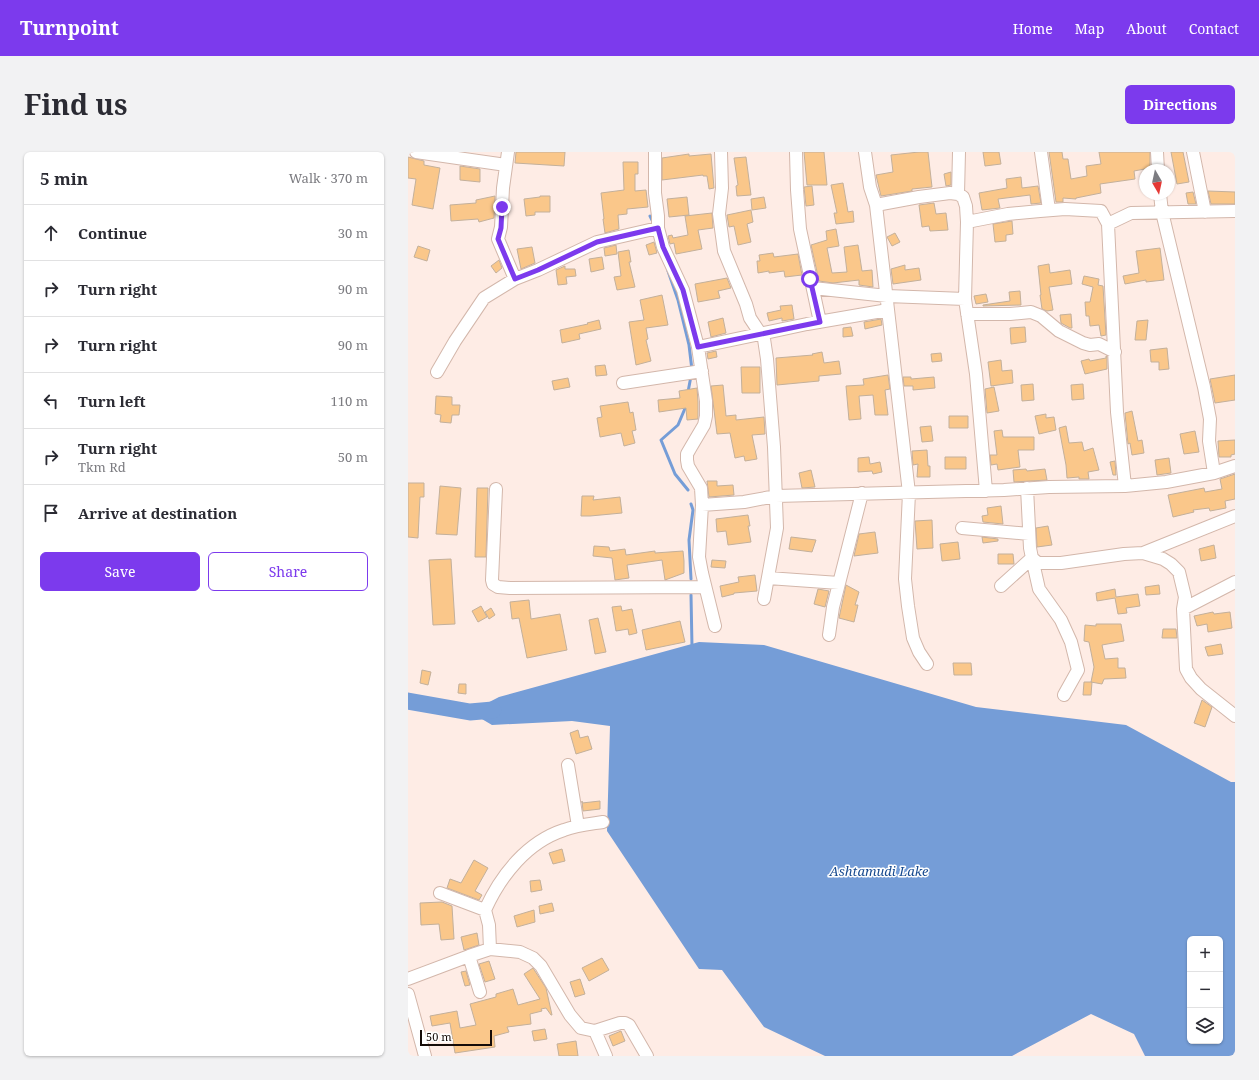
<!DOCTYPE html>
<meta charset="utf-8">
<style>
body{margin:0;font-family:"Noto Serif",serif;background:#f2f2f3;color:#2b2b33}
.controls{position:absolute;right:12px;bottom:12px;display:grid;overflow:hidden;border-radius:6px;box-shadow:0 1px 3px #0004}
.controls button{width:36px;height:36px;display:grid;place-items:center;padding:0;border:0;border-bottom:1px solid #e1e1e2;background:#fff;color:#2b2b33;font:20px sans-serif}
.compass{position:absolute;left:731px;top:12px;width:36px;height:36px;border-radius:50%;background:#fff;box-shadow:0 1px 3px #0004;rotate:171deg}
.scale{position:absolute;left:12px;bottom:10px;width:72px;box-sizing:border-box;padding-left:4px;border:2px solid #150c08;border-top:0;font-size:11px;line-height:14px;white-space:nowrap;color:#150c08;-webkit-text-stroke:3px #fff;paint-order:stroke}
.stop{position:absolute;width:12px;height:12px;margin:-9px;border:3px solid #7c3aed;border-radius:50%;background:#fff}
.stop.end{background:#7c3aed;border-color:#fff;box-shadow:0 1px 4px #0008}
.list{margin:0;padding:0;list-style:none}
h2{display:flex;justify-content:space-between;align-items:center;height:52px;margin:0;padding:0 16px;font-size:17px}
h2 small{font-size:13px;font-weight:400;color:#7c7c81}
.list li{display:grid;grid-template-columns:26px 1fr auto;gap:12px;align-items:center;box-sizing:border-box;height:56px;padding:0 16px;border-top:1px solid #e1e1e2}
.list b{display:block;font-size:15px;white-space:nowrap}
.list p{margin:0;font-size:13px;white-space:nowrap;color:#7c7c81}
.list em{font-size:13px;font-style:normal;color:#7c7c81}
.actions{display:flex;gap:8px;padding:12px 16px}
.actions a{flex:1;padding:9px 0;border:1px solid #7c3aed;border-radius:6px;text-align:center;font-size:14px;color:#7c3aed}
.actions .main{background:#7c3aed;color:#fff}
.icon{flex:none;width:22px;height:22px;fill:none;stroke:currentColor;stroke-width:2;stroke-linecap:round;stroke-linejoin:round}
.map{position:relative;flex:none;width:827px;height:904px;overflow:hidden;border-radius:6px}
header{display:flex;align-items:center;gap:24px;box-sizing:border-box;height:56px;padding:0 20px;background:#7c3aed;color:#fff}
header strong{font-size:19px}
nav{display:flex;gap:22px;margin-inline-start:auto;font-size:14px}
.intro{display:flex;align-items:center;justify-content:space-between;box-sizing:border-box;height:96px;padding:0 24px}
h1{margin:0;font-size:28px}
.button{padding:10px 18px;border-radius:6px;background:#7c3aed;color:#fff;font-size:14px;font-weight:700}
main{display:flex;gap:24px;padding:0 24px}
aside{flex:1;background:#fff;border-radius:6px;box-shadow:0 1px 3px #0004}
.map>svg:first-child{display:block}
.water{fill:#759dd7;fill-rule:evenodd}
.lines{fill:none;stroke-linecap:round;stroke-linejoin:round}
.stream{stroke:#759dd7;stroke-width:3}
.river{stroke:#759dd7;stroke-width:17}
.building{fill:#fac78a;stroke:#c3b09b}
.minor-casing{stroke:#d3b7ab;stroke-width:14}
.minor{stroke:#fff;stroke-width:12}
.route{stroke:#7c3aed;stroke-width:5}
.labels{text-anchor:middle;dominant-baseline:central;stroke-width:3;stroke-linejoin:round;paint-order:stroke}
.water-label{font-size:13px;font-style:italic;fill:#174a8f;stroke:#fff}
</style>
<header>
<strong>Turnpoint</strong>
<nav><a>Home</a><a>Map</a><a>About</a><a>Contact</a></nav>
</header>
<div class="intro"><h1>Find us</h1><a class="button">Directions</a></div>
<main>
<aside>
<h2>5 min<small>Walk · 370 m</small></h2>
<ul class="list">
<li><svg class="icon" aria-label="ahead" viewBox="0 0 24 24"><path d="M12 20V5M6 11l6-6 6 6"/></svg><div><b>Continue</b></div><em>30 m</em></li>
<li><svg class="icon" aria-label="right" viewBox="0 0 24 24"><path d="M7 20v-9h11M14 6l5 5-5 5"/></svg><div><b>Turn right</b></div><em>90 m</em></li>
<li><svg class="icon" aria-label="right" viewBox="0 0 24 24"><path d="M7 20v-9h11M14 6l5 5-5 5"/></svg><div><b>Turn right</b></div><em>90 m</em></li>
<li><svg class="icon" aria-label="left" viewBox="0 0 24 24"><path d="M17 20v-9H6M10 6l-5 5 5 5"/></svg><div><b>Turn left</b></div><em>110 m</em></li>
<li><svg class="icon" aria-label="right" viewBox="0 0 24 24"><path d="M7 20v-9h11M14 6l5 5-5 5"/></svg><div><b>Turn right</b><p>Tkm Rd</p></div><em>50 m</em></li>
<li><svg class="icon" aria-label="arrive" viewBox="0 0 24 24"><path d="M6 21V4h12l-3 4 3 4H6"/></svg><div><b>Arrive at destination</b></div></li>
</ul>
<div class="actions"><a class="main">Save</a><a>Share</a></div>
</aside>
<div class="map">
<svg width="827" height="904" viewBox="0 0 827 904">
<rect width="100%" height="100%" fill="#feece5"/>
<path class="water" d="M291,490L356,493L568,555L718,573L823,630H827V904H737L726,882L683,862L604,904H417L356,875L314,818L291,817L199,679L202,574L164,569L84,573L62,560L91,545ZM782,787H812V889H782Z"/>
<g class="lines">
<path class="stream" d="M242,64L244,68
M260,119L270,148L281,193L284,218
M280,240L283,224
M278,254L270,273L253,288L267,322L280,338
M283,427L281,388L285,358L283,352
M283,443L284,495"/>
<path class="river" d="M0,549L62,560L85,558"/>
</g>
<path class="building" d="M108,0H157L156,14L107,11Z
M396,0H416L419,33H399Z
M511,0H520L524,35L504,37V39L473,44L468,23L485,20L483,3Z
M575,0H591L593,12L577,14Z
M641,0H654L655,7H660L663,27L679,24L678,14L693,12L691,0H742V16L726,19L727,27L692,32L693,41L668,46V47L655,46V50H648Z
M763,0H775L781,30L769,32Z
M281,2V4L303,2L306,36L301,37L299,24H295V23L254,28V6Z
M0,5L16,9V13L32,16L25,57L4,53L8,27L0,26Z
M338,5L343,43L329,44L328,34L330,33L326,6Z
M215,10H230V22H227V39L238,38L240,55L219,57V62L210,63L211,77L197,81L195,67H196L193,41L216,38Z
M52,14L72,17V30L52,28Z
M543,20V33L538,34L536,22Z
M613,25L614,36L630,34L633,51L623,52L622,43L590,47L592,56L574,58L571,41L599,36L598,27Z
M435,31L440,60L445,59L446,70L428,72L426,61H429L423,33Z
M404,34L406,53L398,54L396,35Z
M800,39L827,40V52H803Z
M785,40L788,52H780L778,41Z
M87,44L86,66L71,70L70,67L43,69L42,53L68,51V48Z
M132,44H142V60H127V63L118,64L116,47L132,45Z
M279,45L281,63L261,65L259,47Z
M356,45L358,56L344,58L343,47Z
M526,51L528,62L538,61L540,78L522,79L521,74L514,75L511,53Z
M343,58L345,70L339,72L343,90L330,93L326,74L321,75L319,63Z
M304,61L305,76L290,78L294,97L268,102L266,91L262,92L260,84L264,83L265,86L280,83L277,64Z
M604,69L605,82L598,83V89L587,90L585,72Z
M428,77L431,94L419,96L424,121L439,120L436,95L450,93L454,119L464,118L465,135L451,133V128L425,131L411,129L403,93L419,88L418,79Z
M487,81L492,90L484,94L479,85Z
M246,90L249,101L241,103L238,93Z
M208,93L209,102L197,104L196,96Z
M10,94L22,98L19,109L6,105Z
M124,95L127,111L113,117L109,97Z
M752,96L756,128L738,130V128L717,132L715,124L731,121L728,99Z
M221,98L223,110H221L227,135L209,138L206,125L213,124L210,100Z
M365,101L366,105L390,102L394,123L377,125L376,119L361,121V119L350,121L349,109H352L351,103Z
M194,105L196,117L183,120L181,107Z
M91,108L94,116L88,121L83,114Z
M641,112L642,121L662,118L664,132L641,135L645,158L639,159L634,157L632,143H633L630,114Z
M497,113V118L511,116L513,128L485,132L483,117Z
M157,114V117H167L168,124L158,125L159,132L150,133L148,118Z
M676,124L691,127L690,133L695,134L698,183L693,184L691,173L682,174L681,164H678L677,150H682L685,135L674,132Z
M319,126L323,136L310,139L312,146L290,150L287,132Z
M612,139L613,153L575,154V153L602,149L601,140Z
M578,142L580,150L568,152L566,144Z
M254,143L260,173L238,176L240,187L238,188L243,209L228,213L221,170L236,168L232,148Z
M384,153L386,167L374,169V166L361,169L359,161L373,158L372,154Z
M663,162L664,176H662L653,171L652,163Z
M315,166L318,181L303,185L300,170Z
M473,167L474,173L457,177L456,170Z
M191,168L193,177L171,182L172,187L154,191L152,178L180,172L179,171Z
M740,168L738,188H727L729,169Z
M443,175L445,184L435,185V176Z
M617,175L618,190L603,192L602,176Z
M759,196L761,217L751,218V210H743L742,198Z
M308,199L309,205L300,207L299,201Z
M414,200L416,211L431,209L433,222L411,224V229L369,233L368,206L405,203L404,202Z
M533,201L534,209L524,210L523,202Z
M698,204H699V217L677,222L673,209L681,207L682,209L698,206Z
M593,208L594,219L604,218L605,231L583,234L580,210Z
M197,213L199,223L188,224L187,214Z
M333,215H352V241H334Z
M480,223L482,237L477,238L480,263H467L465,243L451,244L453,267L441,268L438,234L456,233L455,227Z
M827,223V248L807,251L802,227Z
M495,225H503V227L526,225L527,236L505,238V234H496Z
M160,226L162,235L146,238L144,229Z
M625,232L626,248L614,249L613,233Z
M675,232L676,247L664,248L663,233Z
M315,233L318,264L328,263V268L356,265L357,282L344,283L349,307L337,309L336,304L327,306L322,281L309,282L303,234Z
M586,235L591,259L579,261L577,237Z
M289,236L290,250V267L279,268L278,256L251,260L250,248L272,246L271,239Z
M28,244L44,245V253H52L51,263H44L43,271L32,270L33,263L27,262Z
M220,250L222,261L225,260L228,278L224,279L227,291L216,294L213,281L192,285L189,266L194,265L192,254Z
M724,259L730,289L734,288L736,301L724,303L722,291L720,292L717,261Z
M638,262V266L646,265L648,278L631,282L627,264Z
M541,264H560V276H541Z
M523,274L525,289L514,290L512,275Z
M658,274L661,291L674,290L676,299L685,296L691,318L680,320L681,327H671V325L659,326L658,313L651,276Z
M594,278L595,285H626V298H610L612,315L590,318L589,312L583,313L582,303H589L586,279Z
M787,279L791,300L776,302L772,282Z
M827,288V302L823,303V305H811L810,289Z
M519,298L520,314H522V325H509L510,312L505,313L504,299Z
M461,305L462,312L472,310L474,320L465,322L464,319L450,320V306Z
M537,305H558V317H537Z
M761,306L763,321L749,323L747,308Z
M707,309L708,323H705L702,310Z
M618,317L619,319L637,317L639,328L606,330L605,318Z
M403,318L407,335L394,336L391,321Z
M827,322V347L817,349L818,356L802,359L801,356L785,358L786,360L765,365L760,343L796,336L797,340L814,337L812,327Z
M299,329H309V334L325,333L326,343L301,345Z
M0,331H16V345H12L10,386L0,385Z
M32,334L53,336L49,383L28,382Z
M69,336H80L78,405H67Z
M174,344H186L185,348L212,345L214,361L182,364H173Z
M593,354L595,372L575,370L574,364L580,363L579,356Z
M340,363L342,374H340L343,390L320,393L318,379L309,380L308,367Z
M524,368L525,396L509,397L507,369Z
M640,374L644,393L629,395L628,376Z
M467,380L470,401L446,404L451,382Z
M383,385L408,388L404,400L381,397Z
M574,385L590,387V389L575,391Z
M550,390L552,407L534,409L532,392Z
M806,393L808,406L793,409L791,397Z
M186,394L201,395L202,399L217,397L218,403L247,399V401L275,399L276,409V421L257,428L254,408L219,413L221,426L207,428L204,406L185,404Z
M590,402H605L606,412H590Z
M43,407L47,472L25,473L21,408Z
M304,408L318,409L317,416L303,415Z
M347,423L349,439L326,441V442L314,445L312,434L331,430L330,425Z
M438,433L451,440L447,453H450L446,470L431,466Z
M751,433L752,442L738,443L737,435Z
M410,437L421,439L417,455L406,452Z
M707,437L708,445L730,442L732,454L718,456L719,461L710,462L707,446L689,449L688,441Z
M121,448L123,467L152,462L159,498L119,506L111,466L104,467L102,450Z
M73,454L79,465L70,470L64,459Z
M213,454L214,459L224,457L229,481L221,483L220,477L208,479L204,455Z
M83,456L87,463L81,467L77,460Z
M805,460L806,462L822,460L824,476L800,480L799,472L789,474L786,464Z
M190,466L198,500L187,502L181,468Z
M272,469L277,490L238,498L234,478Z
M688,472H713L716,489L694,493L697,507L710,506V516H717L718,526L696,527L694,532L683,530L686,515L681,490L676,489L677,473L688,474Z
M755,477H768L769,486H754Z
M813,492L815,502L800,504L797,495Z
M545,511H563L564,523H546Z
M14,518L23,520L20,533L12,531Z
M676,530H684L683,543H675Z
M51,532H58V542L50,541Z
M794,548L804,555L797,575L786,571Z
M170,578L172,586L180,584L184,597L168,602L162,581Z
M174,649V651L192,649V657L175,659Z
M154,697L157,709L145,712L141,701Z
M66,708L80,716L67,739L74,743L71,748L39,736L42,727L53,731Z
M132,728L134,738L123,740L122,729Z
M34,750L44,754L46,787L33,788L31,772L13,773L12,751Z
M144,751L146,759L132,762L131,754Z
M126,758L127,770L109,775L106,764Z
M69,781L71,793L56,798L53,785Z
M194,806L201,818L181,829L174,816Z
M81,809L87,827L77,830L71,812Z
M125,816L138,836L144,863H143L138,856L133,857L134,859L122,862L123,872L99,875L101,880L86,884L87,895L47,901L42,871L24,874L22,864L49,859L52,876L68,873L62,852L88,845V842L105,837L110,853L132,847L116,822Z
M58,819L62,833L57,834L53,820Z
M172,827L177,842L167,845L162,830Z
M137,877L139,887L126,889L124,879Z
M213,879L217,889L205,894L201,884Z
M168,889L170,904H151L149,892Z"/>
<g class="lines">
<defs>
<path id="minor" d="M8,0L98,13
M100,0L95,36L93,75L90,87L107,127
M247,0V41L250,64V76L255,95L275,138L290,195L298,249V264L296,273L283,295L279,302V308L280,314L293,336L294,353L291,405L294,421L307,474
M313,0L314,36L311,62L316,99L338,152L342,166L356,187L359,207L366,295L369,376L356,447
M388,0L389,38L392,77L412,170
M457,0L462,35L468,53L501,341L497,427L500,454L505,486L511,500L519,512
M633,0L641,58
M749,0L750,18
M785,0L797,60
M550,42L551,0
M752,42L754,60L796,235L802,267L801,289L806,321
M468,53L511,45L542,41L550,42L555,45L558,54L559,70L557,147L568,222L578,339
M559,70L600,62L632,59L657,57L693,59L700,72L723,61L827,59
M700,72L709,260L717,334
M405,136L479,144L557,147
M559,162H602L623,160L633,164L651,179L675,191L682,193L691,192L707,200
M290,195L399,172L480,158
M29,220L47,189L76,146L107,127L130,118L189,90L250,76
M215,231L294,219
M619,336L622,396L624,406L630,411H653L716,402L735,401L755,407L763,412L771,420L777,445L775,457L778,517L783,526L793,537L827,564
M88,337L84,428L85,432L90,435L102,436L297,435
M294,353L336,350L368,344L596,338L641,335L717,334L758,330L806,321L827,314
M554,376L621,382
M735,401L827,364
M360,426L431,431
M593,434L624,406L631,437L653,468L663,490L670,518L656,543
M775,457L827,430
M421,483L425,455L454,341
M160,613L170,674
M32,741L77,758
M82,797L81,773L77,758C93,723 119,690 156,678C169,673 182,672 195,670
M61,804L72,840
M0,827L61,804L82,797L112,800L125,806L133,814L162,863L173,876L187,879L212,871H217L221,873L239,904
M0,842L17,904
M187,879L198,904"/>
</defs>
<use href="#minor" class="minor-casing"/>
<use href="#minor" class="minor"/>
</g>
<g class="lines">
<path class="route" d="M94,55L93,76L90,87L107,127L130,118L189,90L250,76L255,95L275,138L290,195L412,170L402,127"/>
</g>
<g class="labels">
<g class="water-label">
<text x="471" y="719">Ashtamudi Lake</text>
</g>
</g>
</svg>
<div class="controls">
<button>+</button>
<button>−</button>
<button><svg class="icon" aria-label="layers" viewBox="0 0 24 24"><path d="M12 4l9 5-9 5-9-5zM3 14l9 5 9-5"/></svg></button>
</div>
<svg class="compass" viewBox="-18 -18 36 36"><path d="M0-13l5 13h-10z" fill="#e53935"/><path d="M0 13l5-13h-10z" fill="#7c7c81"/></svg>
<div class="scale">50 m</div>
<div class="stop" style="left:402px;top:127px"></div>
<div class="stop end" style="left:94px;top:55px"></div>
</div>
</main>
